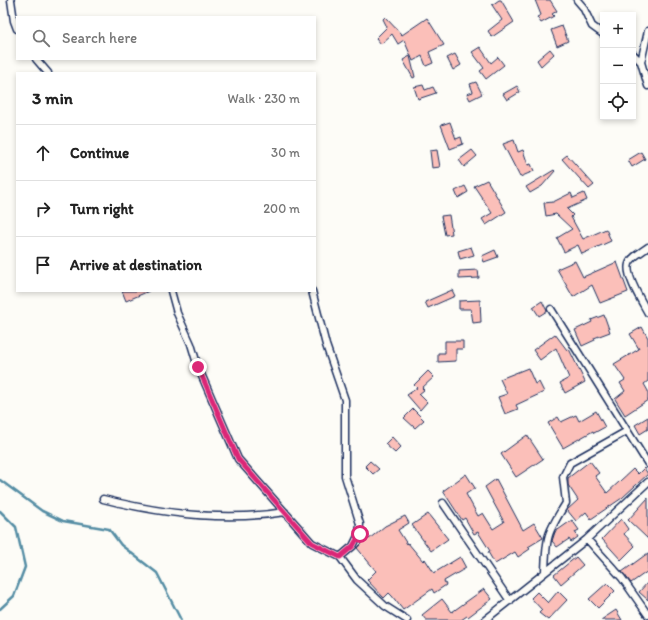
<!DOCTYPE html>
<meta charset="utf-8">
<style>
body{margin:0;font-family:Itim,sans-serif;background:#f2f2f2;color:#222}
.controls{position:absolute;right:12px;top:12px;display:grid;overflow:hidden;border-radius:0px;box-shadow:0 2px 6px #0003}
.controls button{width:36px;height:36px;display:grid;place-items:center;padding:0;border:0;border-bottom:1px solid #e0e0e0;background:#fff;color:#222;font:20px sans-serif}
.stop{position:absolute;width:12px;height:12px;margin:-9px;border:3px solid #db2777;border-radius:50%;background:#fff}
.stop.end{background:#db2777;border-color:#fff;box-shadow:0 1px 4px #0008}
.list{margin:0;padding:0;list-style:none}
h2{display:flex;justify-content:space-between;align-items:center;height:52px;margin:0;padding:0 16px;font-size:17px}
h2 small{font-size:13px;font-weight:400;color:#767676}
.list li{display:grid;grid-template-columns:26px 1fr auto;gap:12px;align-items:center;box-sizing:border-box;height:56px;padding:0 16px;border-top:1px solid #e0e0e0}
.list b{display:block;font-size:15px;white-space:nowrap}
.list em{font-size:13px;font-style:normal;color:#767676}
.icon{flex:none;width:22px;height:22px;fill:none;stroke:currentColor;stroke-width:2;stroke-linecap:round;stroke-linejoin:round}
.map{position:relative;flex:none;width:648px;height:620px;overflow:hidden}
.search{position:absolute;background:#fff;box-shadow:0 2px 6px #0003;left:16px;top:16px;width:300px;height:44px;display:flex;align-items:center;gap:10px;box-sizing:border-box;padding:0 14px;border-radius:0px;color:#767676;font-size:15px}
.panel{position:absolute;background:#fff;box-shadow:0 2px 6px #0003;left:16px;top:72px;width:300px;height:220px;border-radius:0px}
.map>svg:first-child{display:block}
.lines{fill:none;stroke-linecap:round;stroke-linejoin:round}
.stream{stroke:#548da4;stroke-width:2.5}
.building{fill:#fbbfb9;stroke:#1b2f5e}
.minor-casing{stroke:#1b2f5e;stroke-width:9}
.minor{stroke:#fdfcf7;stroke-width:6}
.route{stroke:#db2777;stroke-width:5}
</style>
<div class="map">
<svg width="648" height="620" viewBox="0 0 648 620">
<rect width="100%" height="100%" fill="#fdfcf7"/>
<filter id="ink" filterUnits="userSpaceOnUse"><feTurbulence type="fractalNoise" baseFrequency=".025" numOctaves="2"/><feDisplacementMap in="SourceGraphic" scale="8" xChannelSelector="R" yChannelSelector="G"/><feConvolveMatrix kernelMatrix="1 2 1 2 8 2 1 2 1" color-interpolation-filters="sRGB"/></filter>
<g filter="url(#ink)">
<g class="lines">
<path class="stream" d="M0,480L42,511L63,521L109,529L121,545L157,573L181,620
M0,511L16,527L25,567L14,596L0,609"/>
</g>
<path class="building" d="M499,0H501L514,22L492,37L488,31L502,20L492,5Z
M535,0H550L557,11L552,14L554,16L541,23L537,17L541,15Z
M385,17L402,35L427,18L444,45L429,52L433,63L426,66L422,56L413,61L404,40L398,44L392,34L381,44L376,38L387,27L383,19Z
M562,26L568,41L557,46L551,30Z
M480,47L491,63L498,57L504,65L486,79L480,71L484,68L472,52Z
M550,49L554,54L541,66L537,60Z
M455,54L461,65L453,70L447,58Z
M410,56L415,77L413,78L403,60Z
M476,82L482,94L470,100L467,94L473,92L470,84Z
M423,85L425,90L433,87L436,93L418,99L414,87Z
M517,86L520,92L507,100L503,94Z
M450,122L456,139L461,137L463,144L450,149L441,125Z
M514,140L518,152L523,150L528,165L531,164L534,171L520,177L503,144Z
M437,150L440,167L432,168L430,151Z
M472,150L477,156L464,167L459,160Z
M641,152L645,159L632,167L628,160Z
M567,155L594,185L589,189L562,159Z
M554,170L555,171L542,186L530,193L526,187Z
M487,180L506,212L486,225L482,219L492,213L474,186Z
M465,186L468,192L458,198L455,191Z
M571,193L573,198L584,193L587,200L567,209L573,215L571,217L583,239L606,229L611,241L582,254L578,245L564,252L557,238L572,229L556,214L546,216L544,203L553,202Z
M449,215L452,234L445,235L441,216Z
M471,247L474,255L460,259L458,251Z
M495,250L498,257L484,262L482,256Z
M575,261L583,277L617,262L628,292L600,303L592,285L573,297L557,269Z
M478,270L479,278L459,279V271Z
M452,290L455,296L428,308L425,302Z
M122,291H149L126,301Z
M480,300L481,322L473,323L471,309H459V301Z
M542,301L547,311L539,316L533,307Z
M604,315L610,332L594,338L595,340L582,346L575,330L592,322L591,320Z
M642,327L648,338V381L644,384L648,391V400L625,415L615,399L625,391L620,383L625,380L614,364L639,349L630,334Z
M555,334L567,350L569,349L585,382L565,393L560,383L569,378L556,348L540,360L533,350Z
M445,341H463V349H456V361L438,362V353H445Z
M528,368L535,384L539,382L544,392L516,405L518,409L505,414L498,397L507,394L500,379Z
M428,371L434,377L422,388L424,390L419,394L427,402L420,410L407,395L417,388L414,385Z
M413,409L424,420L415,428L404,418Z
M596,411L605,427L594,433L593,431L563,448L548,423L558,417L561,422L576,415L579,421Z
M648,417V429L640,434L635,425Z
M527,435L543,459L516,477L501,454Z
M392,437L401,447L395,453L385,444Z
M370,461L379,469L373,474L365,466Z
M590,461L599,473L595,476L607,493L633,469L638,474L644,468L648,474L622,498L591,519L586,512L576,521L567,510L578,500L568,485V478Z
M466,474L475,488L466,494L478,516L483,513L493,529L504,522L485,487L496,479L523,530L534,523L543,538L528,547L530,549L518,557L515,552L495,564L488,552L490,551L478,532L474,534L465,518L462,520L443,491Z
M648,498V539L628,520Z
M428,514L448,539L431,551L412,525Z
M405,516L409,523L398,530L407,544L408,543L423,561L425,559L434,573L460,557L466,568L444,581L446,585L434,593L432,589L403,610L392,596L389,593L384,598L367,580L376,571L357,548L368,537L369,539L385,526Z
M621,519L628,529L624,534L635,546L621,560L602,539Z
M572,520L579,530L575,532L578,537L571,542L569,539L557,547L552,541L555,532Z
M648,553V571L631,583L622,572Z
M576,557L583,565L561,584L554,575Z
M648,582V600L639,592Z
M607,583L615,591L598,608L589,599Z
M484,589L492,599L468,617L467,616L461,620H426L422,615L442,599L452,612Z
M558,591L567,600L548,620L539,613L542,610L531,598L537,592L548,603Z
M616,610L622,620H601Z"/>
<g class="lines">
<defs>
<path id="minor" d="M11,0L14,21L17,29
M577,0L583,7L592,26L603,34
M633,54L641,62L648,86
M36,59L48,73
M641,62L648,31
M648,247C643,251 631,257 629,264C625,275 642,302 648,313
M171,291L177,313L191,344L198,367L238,459L312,543L340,557L357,580L385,606L407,620
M312,291L326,345L345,400V476L360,524L359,534L353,546L340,557
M551,309L648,464
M103,499C162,514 224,522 285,512
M443,503L510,601
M587,539L622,578L648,615
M545,572C546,537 547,533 566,503L563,477L570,463L627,431
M485,620L587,539L648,482"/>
</defs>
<use href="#minor" class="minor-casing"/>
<use href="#minor" class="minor"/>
</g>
</g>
<g class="lines" filter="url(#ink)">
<path class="route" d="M198,367L238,459L312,543L340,557L353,546L360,534"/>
</g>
</svg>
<div class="controls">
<button>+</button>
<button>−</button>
<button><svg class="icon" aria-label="locate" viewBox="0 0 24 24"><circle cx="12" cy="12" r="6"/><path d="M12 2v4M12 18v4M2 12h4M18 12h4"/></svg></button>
</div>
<div class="stop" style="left:360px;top:534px"></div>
<div class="stop end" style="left:198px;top:367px"></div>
<div class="search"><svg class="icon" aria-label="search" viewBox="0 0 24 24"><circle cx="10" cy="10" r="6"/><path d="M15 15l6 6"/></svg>Search here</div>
<section class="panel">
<h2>3 min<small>Walk · 230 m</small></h2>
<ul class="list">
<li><svg class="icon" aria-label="ahead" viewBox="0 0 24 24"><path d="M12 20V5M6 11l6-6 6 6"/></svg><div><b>Continue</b></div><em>30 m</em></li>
<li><svg class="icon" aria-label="right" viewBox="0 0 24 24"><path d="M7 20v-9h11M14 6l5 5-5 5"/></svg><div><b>Turn right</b></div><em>200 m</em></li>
<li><svg class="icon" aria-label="arrive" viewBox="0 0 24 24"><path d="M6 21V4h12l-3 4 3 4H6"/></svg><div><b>Arrive at destination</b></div></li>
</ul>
</section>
</div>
